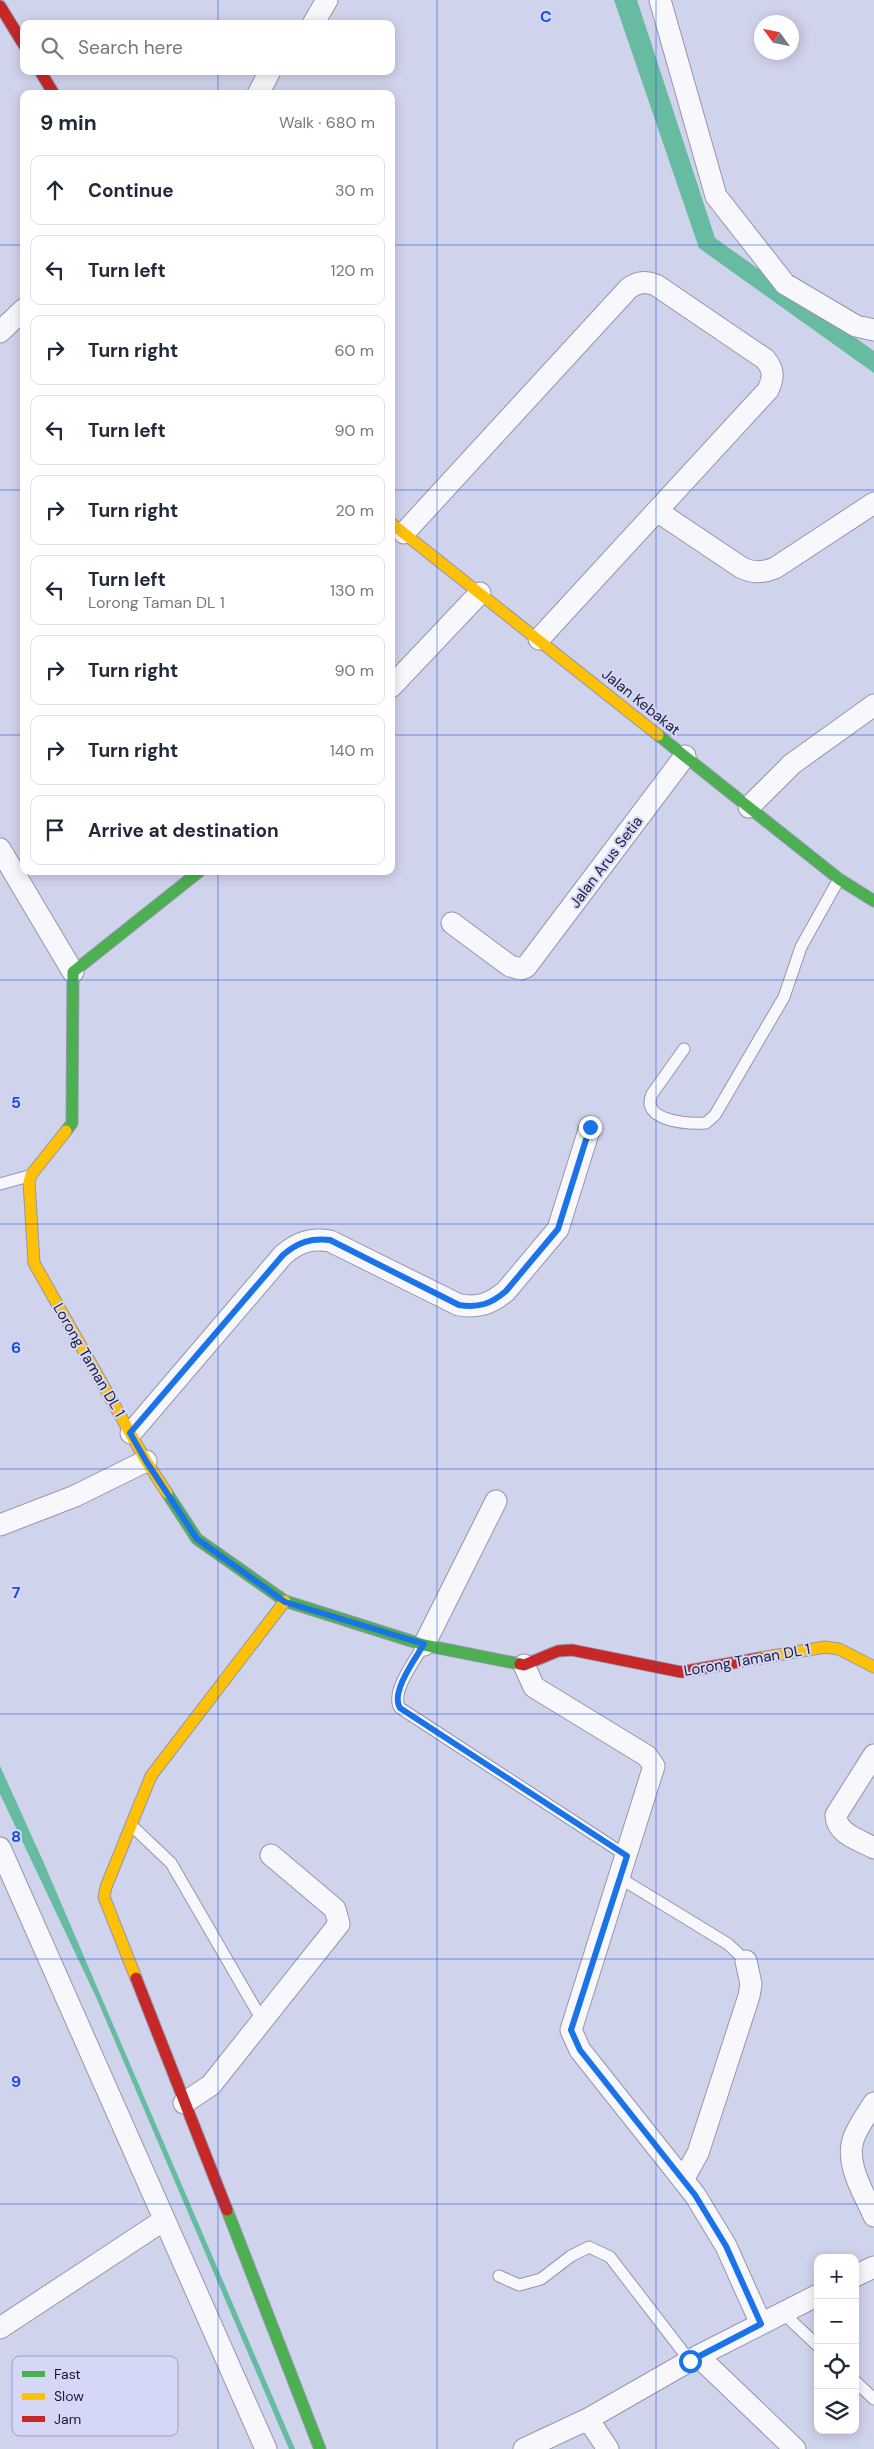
<!DOCTYPE html>
<meta charset="utf-8">
<style>
body{margin:0;font-family:"DM Sans",sans-serif;background:#f6f6f7;color:#1f2937}
.controls{position:absolute;right:15px;bottom:15px;display:grid;overflow:hidden;border-radius:10px;box-shadow:0 2px 12px #0003}
.controls button{width:45px;height:45px;display:grid;place-items:center;padding:0;border:0;border-bottom:1px solid #e0e1e3;background:#fff;color:#1f2937;font:25px sans-serif}
.compass{position:absolute;left:754px;top:15px;width:45px;height:45px;border-radius:50%;background:#fff;box-shadow:0 2px 12px #0003;rotate:303deg}
.stop{position:absolute;width:15px;height:15px;margin:-11px;border:4px solid #1a73e8;border-radius:50%;background:#fff}
.stop.end{background:#1a73e8;border-color:#fff;box-shadow:0 1px 5px #0008}
.list{margin:0;padding:0;list-style:none}
h2{display:flex;justify-content:space-between;align-items:center;height:65px;margin:0;padding:0 20px;font-size:21px}
h2 small{font-size:16px;font-weight:400;color:#747a83}
.list li{display:grid;grid-template-columns:32px 1fr auto;gap:15px;align-items:center;box-sizing:border-box;height:70px;margin:0 10px 10px;padding:0 10px;border:1px solid #e0e1e3;border-radius:10px}
.list b{display:block;font-size:19px;white-space:nowrap}
.list p{margin:0;font-size:16px;white-space:nowrap;color:#747a83}
.list em{font-size:16px;font-style:normal;color:#747a83}
.icon{flex:none;width:28px;height:28px;fill:none;stroke:currentColor;stroke-width:2;stroke-linecap:round;stroke-linejoin:round}
.map{position:relative;flex:none;width:874px;height:2449px;overflow:hidden}
.search{position:absolute;background:#fff;box-shadow:0 2px 12px #0003;left:20px;top:20px;width:375px;height:55px;display:flex;align-items:center;gap:12px;box-sizing:border-box;padding:0 18px;border-radius:10px;color:#747a83;font-size:19px}
.panel{position:absolute;background:#fff;box-shadow:0 2px 12px #0003;left:20px;top:90px;width:375px;height:785px;border-radius:10px}
.map>svg:first-child{display:block}
.water{fill:#66bba0}
.lines{fill:none;stroke-linecap:round;stroke-linejoin:round}
.lane-casing{stroke:#9596ae;stroke-width:13}
.street-casing{stroke:#9596ae;stroke-width:23}
.fast-casing{stroke:#9596ae;stroke-width:13}
.slow-casing{stroke:#9596ae;stroke-width:13}
.jam-casing{stroke:#9596ae;stroke-width:13}
.lane{stroke:#f8f8fc;stroke-width:11}
.street{stroke:#f8f8fc;stroke-width:21}
.fast{stroke:#4caf50;stroke-width:11}
.slow{stroke:#ffc107;stroke-width:11}
.jam{stroke:#c62828;stroke-width:11}
.route{stroke:#1a73e8;stroke-width:6}
.grid{fill:none;stroke:#1d4ed8;stroke-width:1;stroke-opacity:0.55}
.labels{text-anchor:middle;dominant-baseline:central;stroke-width:4;stroke-linejoin:round;paint-order:stroke}
.street-label{font-size:15px;fill:#1b1b38;stroke:#d5d7f6}
.key{fill:#d5d7f6;stroke:#9d9fbd;stroke-width:1}
.key-label{font-size:14px;fill:#1b1b38}
.grid-label{font-size:16px;text-anchor:middle;font-weight:bold;fill:#1d4ed8;stroke:#d5d7f6;stroke-width:4;stroke-linejoin:round;paint-order:stroke}
</style>
<div class="map">
<svg width="874" height="2449" viewBox="0 0 874 2449">
<rect width="100%" height="100%" fill="#d0d3ec"/>
<path class="water" d="M614,0H637L715,238L874,351V373L699,248Z
M0,1766L43,1861L295,2449H289L96,1997L0,1794Z"/>
<g class="lines">
<defs>
<path id="lane" d="M684,1049L652,1094C640,1121 687,1124 706,1123L715,1115L784,997L801,947L839,879
M0,1184L29,1176
M424,1645C415,1660 390,1693 400,1708L627,1856
M132,1826L171,1863L262,2020
M620,1878L728,1944L746,1961
M499,2276L519,2285L541,2279L571,2256L589,2247L610,2257L690,2361
M783,2313L818,2346
M855,2381L874,2399"/>
<path id="street" d="M660,0L716,196L785,284L856,326L874,330
M313,24L327,0
M258,94L270,71
M0,332L24,309
M657,511L742,568C754,573 762,573 775,568L874,503
M404,533L629,288C638,282 645,281 656,285L765,359C774,370 774,377 768,390L539,639
M391,687L480,593
M749,807L792,764L874,705
M0,849L73,972
M452,923L510,966L521,969L526,967L685,756
M131,1433L283,1255C298,1242 311,1238 330,1241L459,1305C479,1308 491,1304 506,1291L558,1229L590,1127
M0,1525L75,1496L146,1461
M424,1645L496,1501
M524,1665L534,1687L647,1756L654,1766L571,2030L580,2050L695,2195L726,2246L761,2324
M874,1755L836,1815C836,1834 860,1840 874,1848
M0,1848L266,2449
M184,2103L211,2085L339,1924L335,1909L271,1855
M874,2103C867,2114 859,2125 854,2137C844,2163 864,2193 874,2216
M683,2180L698,2153L749,1996L751,1984L746,1961
M855,2276L874,2267
M0,2328L164,2220
M698,2356L795,2449
M588,2419L608,2449
M524,2449L588,2419L698,2356L818,2295"/>
<path id="fast" d="M658,735L839,879L874,901
M66,1131L72,1123L73,972L200,871
M167,1493L197,1539L285,1601L424,1645L520,1664
M227,2210L320,2449"/>
<path id="slow" d="M391,523L658,735
M66,1131L31,1175L29,1182L34,1263L146,1461L167,1493
M760,1658L825,1647L839,1649L874,1667
M136,1978L104,1897L106,1887L151,1776L285,1601"/>
<path id="jam" d="M0,6L24,45
M40,71L54,94
M520,1664L524,1665L558,1651L572,1650L681,1672L760,1658
M136,1978L227,2210"/>
</defs>
<use href="#lane" class="lane-casing"/>
<use href="#street" class="street-casing"/>
<use href="#fast" class="fast-casing"/>
<use href="#slow" class="slow-casing"/>
<use href="#jam" class="jam-casing"/>
<use href="#lane" class="lane"/>
<use href="#street" class="street"/>
<use href="#fast" class="fast"/>
<use href="#slow" class="slow"/>
<use href="#jam" class="jam"/>
</g>
<g class="lines">
<path class="route" d="M590,1127L558,1229L506,1291C491,1304 479,1308 459,1305L330,1240C311,1238 298,1242 283,1255L130,1433L146,1461L197,1539L285,1602L424,1644C415,1659 390,1693 400,1708L627,1856L571,2030L580,2050L695,2195L726,2246L761,2324L690,2361"/>
</g>
<path class="grid" d="M218,0V24M437,0V2449M656,0V2449M218,71V94M0,245H24M391,245H874M0,490H24M391,490H874M0,735H24M391,735H874M218,871V2449M0,980H874M0,1224H874M0,1469H874M0,1714H874M0,1959H874M0,2204H874"/>
<g class="labels">
<g class="street-label">
<text transform="translate(641 702) rotate(39)">Jalan Kebakat</text>
<text transform="translate(606 862) rotate(-53)">Jalan Arus Setia</text>
<text transform="translate(89 1360) rotate(60)">Lorong Taman DL 1</text>
<text transform="translate(747 1660) rotate(-10)">Lorong Taman DL 1</text>
</g>
</g>
<rect x="12" y="2356" width="166" height="80" rx="8" class="key"/>
<rect x="22" y="2371" width="23" height="6" fill="#4caf50"/>
<rect x="22" y="2393" width="23" height="7" fill="#ffc107"/>
<rect x="22" y="2416" width="23" height="6" fill="#c62828"/>
<g class="key-label">
<text x="54" y="2379">Fast</text>
<text x="54" y="2401">Slow</text>
<text x="54" y="2424">Jam</text>
</g>
<g class="grid-label">
<text x="546" y="22">C</text>
<text x="16" y="1108">5</text>
<text x="16" y="1353">6</text>
<text x="16" y="1598">7</text>
<text x="16" y="1842">8</text>
<text x="16" y="2087">9</text>
</g>
</svg>
<div class="controls">
<button>+</button>
<button>−</button>
<button><svg class="icon" aria-label="locate" viewBox="0 0 24 24"><circle cx="12" cy="12" r="6"/><path d="M12 2v4M12 18v4M2 12h4M18 12h4"/></svg></button>
<button><svg class="icon" aria-label="layers" viewBox="0 0 24 24"><path d="M12 4l9 5-9 5-9-5zM3 14l9 5 9-5"/></svg></button>
</div>
<svg class="compass" viewBox="-18 -18 36 36"><path d="M0-13l5 13h-10z" fill="#e53935"/><path d="M0 13l5-13h-10z" fill="#747a83"/></svg>
<div class="stop" style="left:690px;top:2361px"></div>
<div class="stop end" style="left:590px;top:1127px"></div>
<div class="search"><svg class="icon" aria-label="search" viewBox="0 0 24 24"><circle cx="10" cy="10" r="6"/><path d="M15 15l6 6"/></svg>Search here</div>
<section class="panel">
<h2>9 min<small>Walk · 680 m</small></h2>
<ul class="list">
<li><svg class="icon" aria-label="ahead" viewBox="0 0 24 24"><path d="M12 20V5M6 11l6-6 6 6"/></svg><div><b>Continue</b></div><em>30 m</em></li>
<li><svg class="icon" aria-label="left" viewBox="0 0 24 24"><path d="M17 20v-9H6M10 6l-5 5 5 5"/></svg><div><b>Turn left</b></div><em>120 m</em></li>
<li><svg class="icon" aria-label="right" viewBox="0 0 24 24"><path d="M7 20v-9h11M14 6l5 5-5 5"/></svg><div><b>Turn right</b></div><em>60 m</em></li>
<li><svg class="icon" aria-label="left" viewBox="0 0 24 24"><path d="M17 20v-9H6M10 6l-5 5 5 5"/></svg><div><b>Turn left</b></div><em>90 m</em></li>
<li><svg class="icon" aria-label="right" viewBox="0 0 24 24"><path d="M7 20v-9h11M14 6l5 5-5 5"/></svg><div><b>Turn right</b></div><em>20 m</em></li>
<li><svg class="icon" aria-label="left" viewBox="0 0 24 24"><path d="M17 20v-9H6M10 6l-5 5 5 5"/></svg><div><b>Turn left</b><p>Lorong Taman DL 1</p></div><em>130 m</em></li>
<li><svg class="icon" aria-label="right" viewBox="0 0 24 24"><path d="M7 20v-9h11M14 6l5 5-5 5"/></svg><div><b>Turn right</b></div><em>90 m</em></li>
<li><svg class="icon" aria-label="right" viewBox="0 0 24 24"><path d="M7 20v-9h11M14 6l5 5-5 5"/></svg><div><b>Turn right</b></div><em>140 m</em></li>
<li><svg class="icon" aria-label="arrive" viewBox="0 0 24 24"><path d="M6 21V4h12l-3 4 3 4H6"/></svg><div><b>Arrive at destination</b></div></li>
</ul>
</section>
</div>
